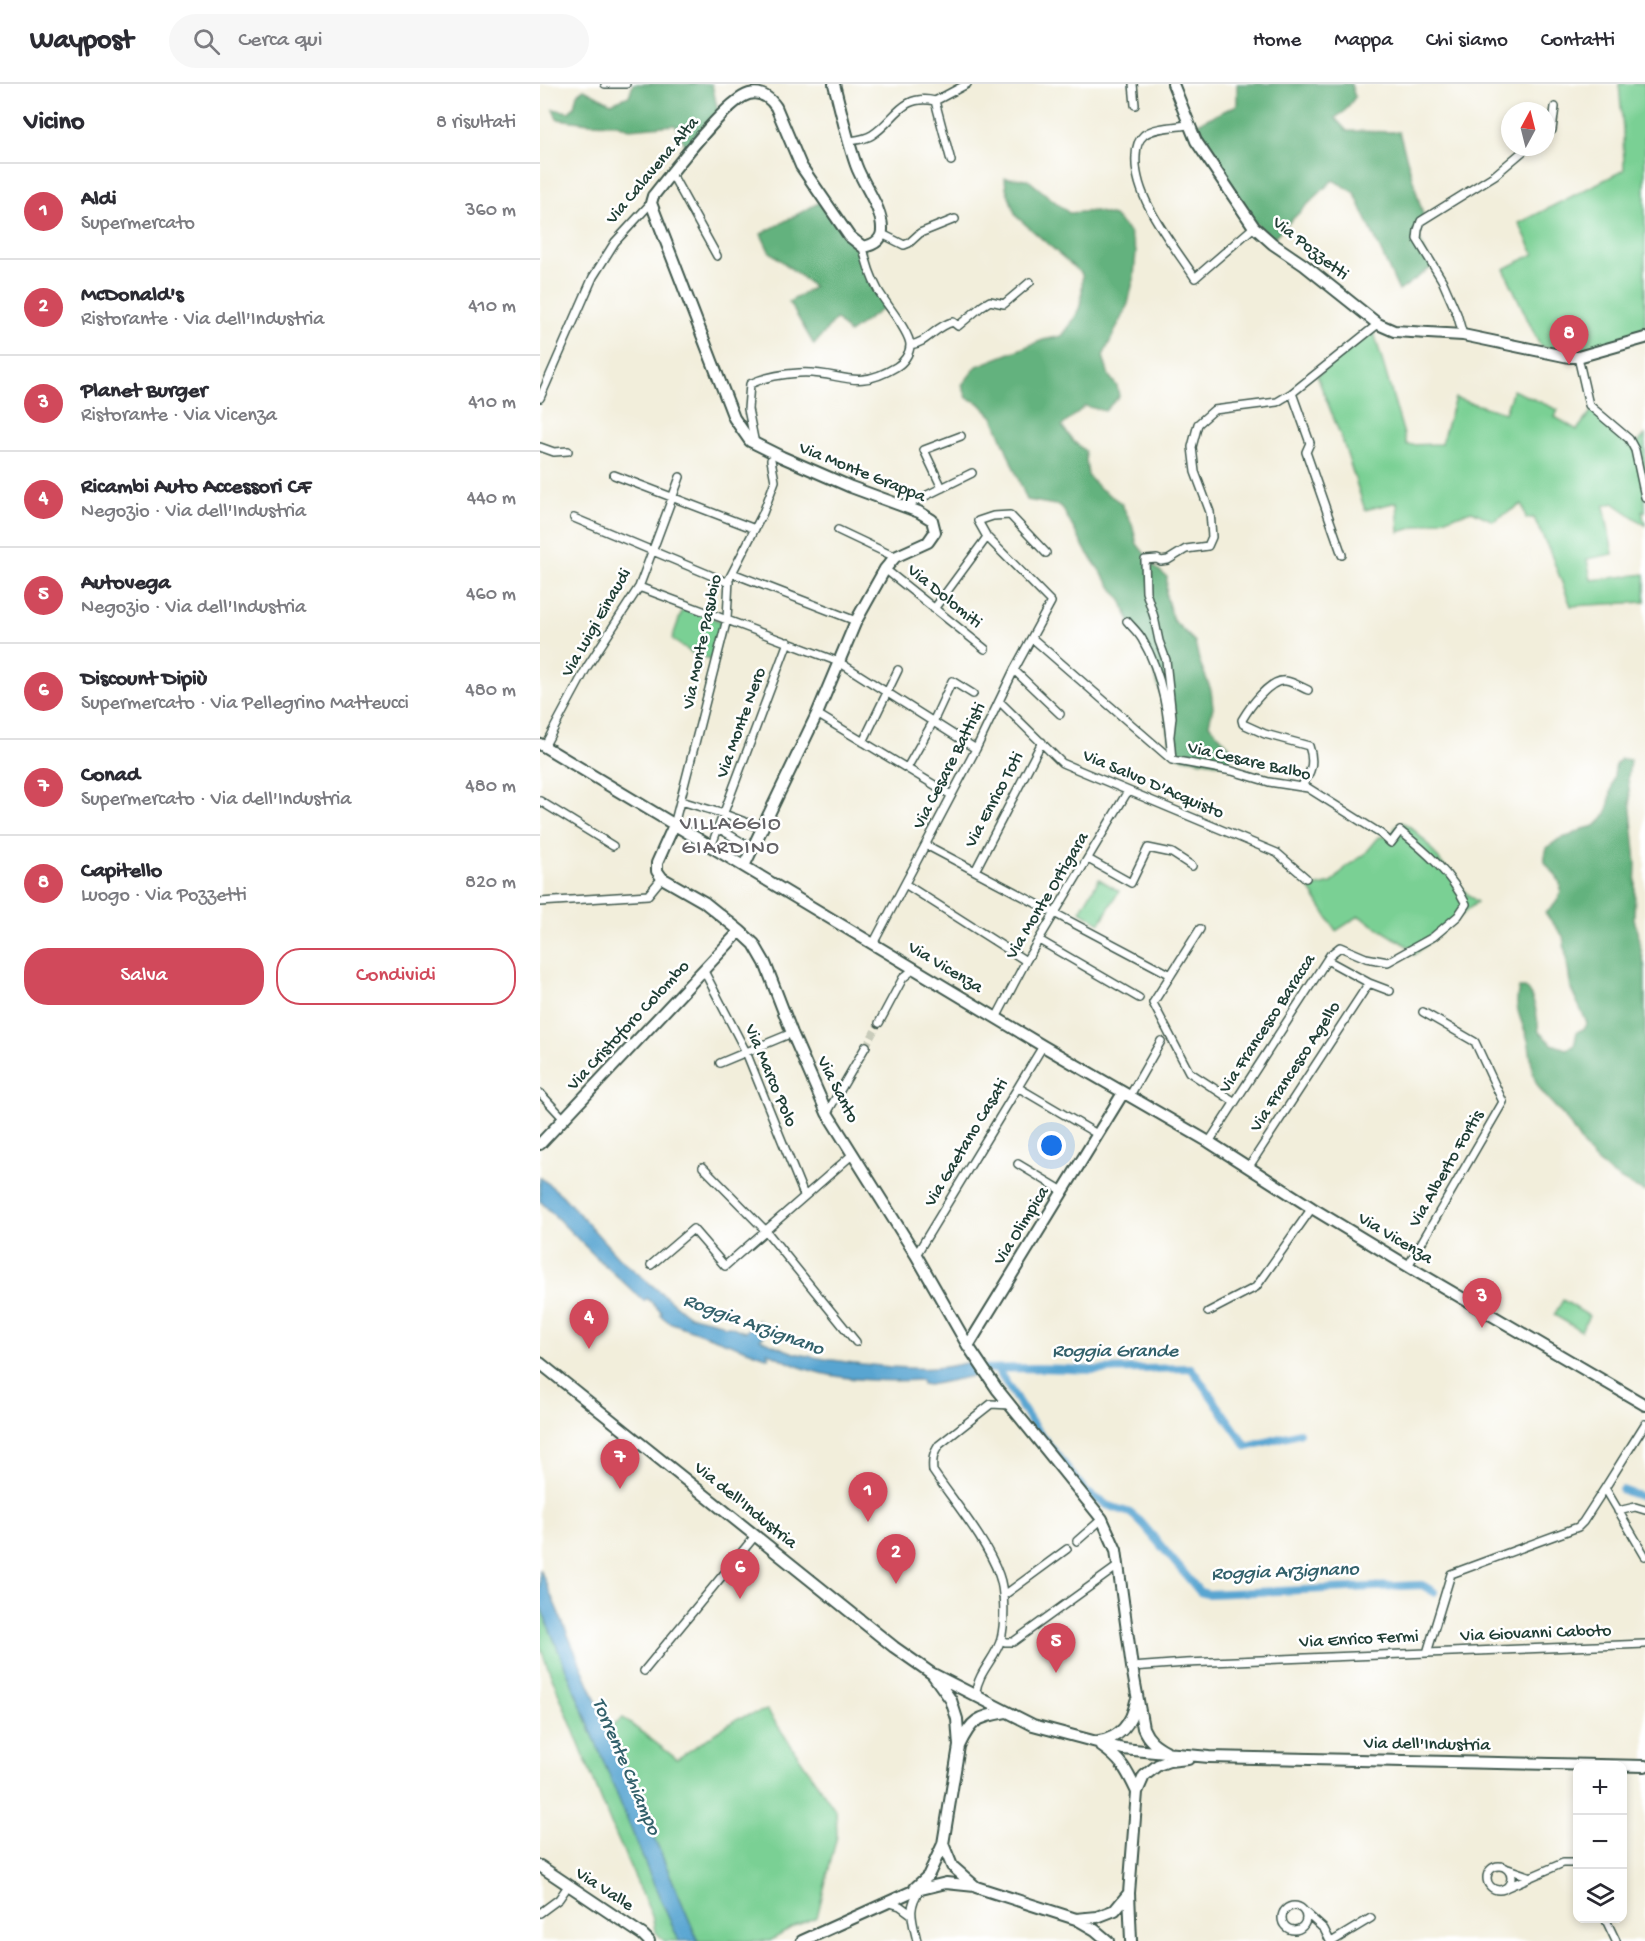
<!DOCTYPE html>
<html lang="it">
<meta charset="utf-8">
<style>
body{margin:0;font-family:"Gochi Hand",sans-serif;background:#f7f7f7;color:#2b2b33}
.controls{position:absolute;right:18px;bottom:18px;display:grid;overflow:hidden;border-radius:12px;box-shadow:0 3px 9px #0003}
.controls button{width:54px;height:54px;display:grid;place-items:center;padding:0;border:0;border-bottom:2px solid #e1e1e2;background:#fff;color:#2b2b33;font:30px sans-serif}
.compass{position:absolute;left:961px;top:18px;width:54px;height:54px;border-radius:50%;background:#fff;box-shadow:0 3px 9px #0003;rotate:7deg}
.you{position:absolute;left:512px;top:1062px;width:21px;height:21px;margin:-15px;border:4px solid #fff;border-radius:50%;background:#1a73e8;box-shadow:0 0 0 9px #1a73e833}
.badge{display:grid;place-items:center;width:39px;height:39px;border-radius:50%;background:#d1495b;color:#fff;font-size:20px;font-weight:700}
.pin{position:absolute;translate:-50% -50px;filter:drop-shadow(0 2px 3px #0008)}
.pin::after{content:'';position:absolute;top:32px;width:21px;height:18px;background:inherit;clip-path:polygon(0 0,100% 0,50% 100%)}
.list{margin:0;padding:0;list-style:none}
h2{display:flex;justify-content:space-between;align-items:center;height:78px;margin:0;padding:0 24px;font-size:26px}
h2 small{font-size:20px;font-weight:400;color:#7c7c81}
.list li{display:grid;grid-template-columns:39px 1fr auto;gap:18px;align-items:center;box-sizing:border-box;height:96px;padding:0 24px;border-top:2px solid #e1e1e2}
.list b{display:block;font-size:22px;white-space:nowrap}
.list p{margin:0;font-size:20px;white-space:nowrap;color:#7c7c81}
.list em{font-size:20px;font-style:normal;color:#7c7c81}
.actions{display:flex;gap:12px;padding:18px 24px}
.actions a{flex:1;padding:14px 0;border:2px solid #d1495b;border-radius:24px;text-align:center;font-size:21px;color:#d1495b}
.actions .main{background:#d1495b;color:#fff}
.icon{flex:none;width:33px;height:33px;fill:none;stroke:currentColor;stroke-width:2;stroke-linecap:round;stroke-linejoin:round}
.map{position:relative;flex:none;width:1105px;height:1857px;overflow:hidden}
header{display:flex;align-items:center;gap:36px;box-sizing:border-box;height:84px;padding:0 30px;background:#fff;border-bottom:2px solid #e1e1e2}
header strong{font-size:28px}
nav{display:flex;gap:33px;margin-inline-start:auto;font-size:21px}
.search{width:420px;height:54px;background:#f7f7f7;display:flex;align-items:center;gap:15px;box-sizing:border-box;padding:0 21px;border-radius:33px;color:#7c7c81;font-size:22px}
main{display:flex}
aside{flex:1;background:#fff}
.map>svg:first-child{display:block}
.green{fill:#7ad094;stroke:#4c8664;stroke-width:1.5}
.forest{fill:#63b27e;stroke:#417859;stroke-width:1.5}
.water{fill:#58a5d1;stroke:#3c7182;stroke-width:1.5}
.lines{fill:none;stroke-linecap:round;stroke-linejoin:round}
.canal{stroke:#58a5d1;stroke-width:8}
.street-tunnel{stroke:#c8cbba;stroke-width:7;stroke-dasharray:7 3.5;stroke-linecap:butt}
.street-casing{stroke:#3f584d;stroke-width:10}
.secondary-casing{stroke:#3f584d;stroke-width:14}
.street{stroke:#fff;stroke-width:7}
.secondary{stroke:#fff;stroke-width:10}
.labels{text-anchor:middle;dominant-baseline:central;stroke-width:5;stroke-linejoin:round;paint-order:stroke}
.street-label{font-size:18px;fill:#1f3d34;stroke:#fff}
.water-label{font-size:20px;font-style:italic;fill:#33616b;stroke:#fff}
.quarter-label{font-size:21px;letter-spacing:1.5px;fill:#656367;stroke:#fff}
</style>
<header>
<strong>Waypost</strong>
<div class="search"><svg class="icon" aria-label="search" viewBox="0 0 24 24"><circle cx="10" cy="10" r="6"/><path d="M15 15l6 6"/></svg>Cerca qui</div>
<nav><a>Home</a><a>Mappa</a><a>Chi siamo</a><a>Contatti</a></nav>
</header>
<main>
<aside>
<h2>Vicino<small>8 risultati</small></h2>
<ul class="list">
<li><span class="badge">1</span><div><b>Aldi</b><p>Supermercato</p></div><em>360 m</em></li>
<li><span class="badge">2</span><div><b>McDonald's</b><p>Ristorante · Via dell'Industria</p></div><em>410 m</em></li>
<li><span class="badge">3</span><div><b>Planet Burger</b><p>Ristorante · Via Vicenza</p></div><em>410 m</em></li>
<li><span class="badge">4</span><div><b>Ricambi Auto Accessori CF</b><p>Negozio · Via dell'Industria</p></div><em>440 m</em></li>
<li><span class="badge">5</span><div><b>Autovega</b><p>Negozio · Via dell'Industria</p></div><em>460 m</em></li>
<li><span class="badge">6</span><div><b>Discount Dipiù</b><p>Supermercato · Via Pellegrino Matteucci</p></div><em>480 m</em></li>
<li><span class="badge">7</span><div><b>Conad</b><p>Supermercato · Via dell'Industria</p></div><em>480 m</em></li>
<li><span class="badge">8</span><div><b>Capitello</b><p>Luogo · Via Pozzetti</p></div><em>820 m</em></li>
</ul>
<div class="actions"><a class="main">Salva</a><a>Condividi</a></div>
</aside>
<div class="map">
<svg width="1105" height="1857" viewBox="0 0 1105 1857">
<rect width="100%" height="100%" fill="#fff"/>
<filter id="ink" filterUnits="userSpaceOnUse"><feTurbulence type="fractalNoise" baseFrequency=".0167" numOctaves="2"/><feDisplacementMap in="SourceGraphic" scale="12" xChannelSelector="R" yChannelSelector="G"/><feConvolveMatrix kernelMatrix="1 2 1 2 8 2 1 2 1" color-interpolation-filters="sRGB"/></filter>
<filter id="wash" filterUnits="userSpaceOnUse"><feTurbulence type="fractalNoise" baseFrequency=".008" numOctaves="4" result="noise"/><feDisplacementMap in="SourceGraphic" scale="24" xChannelSelector="R" yChannelSelector="G"/><feGaussianBlur stdDeviation="1.35" result="paint"/><feColorMatrix in="noise" values="0 0 0 0 0 0 0 0 0 0 0 0 0 0 0 0 0 1.4 0 .05"/><feComposite in="paint" operator="in"/></filter>
<g filter="url(#wash)">
<rect width="100%" height="100%" fill="#f2eedb"/>
<path class="green" d="M1079,0H1105V248L1040,267H1025L1000,262L964,185L994,170L979,139L1084,86L1083,46Z
M833,245L867,361L901,360L915,314L965,329L973,306L1018,326L1015,333L1037,346L1052,326L1081,352L1088,362L1096,361L1105,351V428L1102,427L1105,441L1073,419L1064,422L1073,470L1047,475L1051,496L1105,490V518L1031,522L1010,468L994,434H986L982,420L953,437L932,427L859,448L857,418L825,426L803,358L777,292Z
M143,524L183,538L173,576L152,569L132,555Z
M861,738C881,744 905,786 919,802C925,808 931,813 937,818L874,871L869,863L819,832L796,847L769,804L792,799L807,782L824,771L839,753L850,752L857,741Z
M559,795L579,807L560,839L540,827Z
M1023,1216L1049,1232L1041,1247L1014,1231Z
M0,1521L107,1784L139,1857H124L115,1847L112,1832L71,1740L0,1563Z
M227,1626L296,1727L297,1752L277,1833L255,1842L230,1857H158L68,1644L83,1634L137,1675L198,1634Z"/>
<path class="forest" d="M93,0H172L179,32L149,69L135,41L89,45L77,40L49,39L17,35L13,25L29,28L34,23L37,10L44,5L71,19L89,12Z
M697,0H811L815,13L804,28L795,34L807,47L859,48L884,134L877,150L892,183L859,207L814,108L793,96L733,154L715,139L662,60L656,40L697,21Z
M465,94L487,95L529,129L555,127L574,132L589,148L596,167L594,193L588,220L563,272L569,292L577,302L579,312L565,327L545,322L522,342L533,357L545,367L548,392L558,403L581,419L592,440L597,460L615,483L627,493L626,512L633,536L655,558L659,576L671,606L673,623L669,640L695,669L687,681L639,673L633,670L621,610L606,566L590,538L582,518L546,467L521,422L487,416L453,333L439,319L427,314L422,301L437,282L503,256L522,252C541,228 543,220 542,190L476,132L466,104Z
M284,116L324,163L328,185L349,220L309,249L296,235L274,261L249,218L274,203L229,167L221,150Z
M1081,675L1090,676L1088,694L1096,779L1094,834L1105,884V1108C1089,1101 1071,1091 1058,1079C1044,1067 1036,1048 1025,1034C1016,1022 1002,1012 996,998C990,986 992,967 987,953C981,934 973,924 979,904H985C996,914 997,933 999,948L1012,960L1026,965L1034,962L1037,948L1045,944L1047,939L1031,905L1023,852L1005,829C1020,818 1027,805 1014,789C1011,786 1007,782 1005,778C1004,773 1005,769 1007,764L1019,755L1032,751L1043,745L1055,742L1064,733L1068,725L1076,680Z"/>
<path class="water" d="M0,1093L22,1111L78,1173L148,1231L181,1239L184,1242H190L205,1248L218,1236L228,1247L220,1255C233,1260 246,1267 259,1270C290,1277 320,1280 351,1283C380,1285 401,1286 429,1278L438,1291L389,1301L382,1300L381,1296C341,1298 295,1296 257,1282C247,1278 237,1272 227,1268L229,1274L129,1238L120,1231L122,1229L107,1214L104,1217L58,1175L0,1117Z
M0,1485L158,1857H139L107,1784L0,1521Z"/>
<g class="lines">
<path class="canal" d="M423,1285L500,1284L553,1286L651,1284L707,1363L759,1349
M457,1285L494,1342L546,1408L567,1421L590,1429L600,1437L660,1508L668,1510L882,1501L894,1508
M1082,1406L1105,1414"/>
</g>
</g>
<g filter="url(#ink)">
<g class="lines">
<path class="street-tunnel" d="M326,962L339,939"/>
<defs>
<path id="street" d="M65,0H86
M593,0L595,21
M395,17L427,0
M648,41C635,43 614,43 604,51C597,57 596,65 596,72C593,114 633,160 655,194L714,143
M1006,50L1012,46L1015,23
M310,57C317,56 326,55 332,51C355,37 361,9 395,17L411,77
M130,92L135,96L177,172
M342,150L364,161L369,159L380,149L415,135
M923,251L917,230L902,196L877,155L878,146L881,137L955,91L988,63
M370,261C388,259 395,242 413,238L418,242L442,222L450,217L464,220L490,198
M1038,273L1049,321L1089,355L1095,366L1105,413
M752,309L770,359L766,368L802,471
M0,314L53,193L75,158L111,119
M215,360L208,325L210,300C225,293 242,290 259,289C300,286 313,309 356,283C363,279 370,270 370,261C370,248 345,219 338,206C330,191 326,178 323,163
M0,363L14,368L28,367
M74,391L215,445
M402,404L384,366L421,352
M365,422L432,389
M34,434L189,499
M298,446L355,473
M447,453L438,437L453,432L470,431L506,469
M345,485L445,565
M192,489L316,537
M99,503L299,578L436,665
M587,537C592,543 598,548 602,555C623,590 629,636 632,676
M492,554L632,676L692,687L729,698L768,704L841,750L851,759L860,747C887,768 911,790 926,820L918,832L893,853L848,878L826,874L800,863L790,871L669,1058
M474,586L520,630
M460,618L522,679L737,769L766,794
M277,630L411,711
M630,651L632,633L626,576L619,557L614,533L606,508L605,476L617,475L621,477L628,476L646,465L668,462L672,453L670,428L655,388L652,363L658,340L674,326L737,318L752,309L838,240
M323,658L358,586
M4,663L47,583L99,503L140,393
M367,684L393,638L412,597L433,610
M761,703C771,689 775,679 769,662L725,650L703,640L702,636C709,624 730,594 746,597C753,598 761,603 768,606
M0,717L73,762
M141,717L184,730L221,744
M134,741L187,535L189,495L223,429L235,397L231,376
M178,744L212,764
M386,761L631,891
M171,763L248,558
M548,775L591,799L608,764L632,769L652,782
M435,787L502,658
M365,800L486,877
M0,818L108,811L122,794
M660,845L613,919L649,988L695,1018
M499,856L599,914
M333,860L436,665L474,586L511,518L447,453L394,525
M787,876L829,899L850,907
M164,887L206,968L264,1111
M456,934L486,877L588,707
M339,939L363,894L374,885
M180,979L252,949
M479,1004L557,1050
M0,1009L24,1035
M589,1013L621,957
M287,1029L326,962
M478,1080L523,1107
M163,1083L226,1147L316,1258
M708,1084L829,899
M376,1171L503,962
M111,1181L153,1145L185,1182L313,1070
M868,1182L963,1018L935,958L883,928
M668,1228L716,1203L772,1124
M1065,1404L1105,1472
M1078,1427L1095,1423L1105,1426
M537,1457L562,1435
M463,1512L527,1465
M461,1555L465,1558H473L578,1482
M887,1569L1105,1560
M592,1583L646,1579L887,1569L911,1490L1038,1443L1043,1438L1065,1404L1105,1340
M104,1587L215,1452
M439,1611L436,1608C438,1588 456,1574 461,1555C465,1539 465,1507 459,1491C447,1457 414,1418 393,1387C392,1376 393,1370 399,1361L451,1320L470,1321
M947 1794a12 12 0 1 1 24 0a12 12 0 1 1-24 0Z
M968,1785L991,1793
M963,1805L1023,1779H1033L1038,1782
M347,1818L360,1822L371,1830
M742 1834a12 12 0 1 1 24 0a12 12 0 1 1-24 0Z
M765,1828L784,1845L790,1857
M0,1829L19,1815L28,1802
M1065,1834L1076,1857
M377,1857C372,1834 367,1825 380,1805
M793,1857L831,1834"/>
<path id="secondary" d="M633,0L656,57L714,143L733,160L764,181L838,240L854,247L923,251L1029,273H1038L1105,254
M0,660L503,962L669,1058L772,1124L881,1190L1105,1321
M134,741L117,779V787L122,794L164,818L200,847L214,860L225,879L252,949L287,1029L376,1171L428,1262L457,1305L562,1435L576,1466L592,1583L603,1644C608,1656 615,1661 626,1667
M204,782L277,630L316,537L345,485L355,473L388,458L395,448L392,436L379,428L311,403L242,373L210,357L194,334L111,119L113,112C130,91 186,16 209,10C221,7 230,14 236,23L261,82L309,152L323,163C333,161 342,157 342,146C343,125 323,101 316,81C307,55 301,27 294,0
M0,1060L200,847
M428,1262L583,1009
M0,1279L354,1563L391,1589L493,1641L583,1665L669,1673L1105,1682
M393,1591L411,1616L417,1635L419,1662L403,1760L412,1782L436,1803L536,1835L557,1833L575,1826L589,1809
M559,1657C581,1654 592,1638 596,1617
M419,1662C432,1635 437,1633 466,1628
M561,1662C582,1676 587,1687 597,1708
M0,1782L103,1851L109,1857
M375,1804L388,1792L403,1760
M536,1835L555,1846L568,1857
M262,1857L373,1807L406,1799L435,1802
M591,1857L589,1809L597,1708L604,1692L618,1681L629,1677L648,1675"/>
</defs>
<use href="#street" class="street-casing"/>
<use href="#secondary" class="secondary-casing"/>
<use href="#street" class="street"/>
<use href="#secondary" class="secondary"/>
</g>
</g>
<g class="labels">
<g class="street-label">
<text transform="translate(113 87) rotate(-50)">Via Calavena Alta</text>
<text transform="translate(770 165) rotate(38)">Via Pozzetti</text>
<text transform="translate(322 389) rotate(22)">Via Monte Grappa</text>
<text transform="translate(404 513) rotate(39)">Via Dolomiti</text>
<text transform="translate(57 539) rotate(-60)">Via Luigi Einaudi</text>
<text transform="translate(163 558) rotate(-78)">Via Monte Pasubio</text>
<text transform="translate(202 639) rotate(-70)">Via Monte Nero</text>
<text transform="translate(709 678) rotate(13)">Via Cesare Balbo</text>
<text transform="translate(410 682) rotate(-63)">Via Cesare Battisti</text>
<text transform="translate(613 701) rotate(23)">Via Salvo D'Acquisto</text>
<text transform="translate(455 716) rotate(-62)">Via Enrico Toti</text>
<text transform="translate(508 812) rotate(-59)">Via Monte Ortigara</text>
<text transform="translate(405 884) rotate(31)">Via Vicenza</text>
<text transform="translate(728 940) rotate(-57)">Via Francesco Baracca</text>
<text transform="translate(89 942) rotate(-47)">Via Cristoforo Colombo</text>
<text transform="translate(756 983) rotate(-57)">Via Francesco Agello</text>
<text transform="translate(230 992) rotate(67)">Via Marco Polo</text>
<text transform="translate(297 1006) rotate(63)">Via Santo</text>
<text transform="translate(427 1059) rotate(-59)">Via Gaetano Casati</text>
<text transform="translate(907 1085) rotate(-60)">Via Alberto Fortis</text>
<text transform="translate(482 1142) rotate(-58)">Via Olimpica</text>
<text transform="translate(855 1155) rotate(31)">Via Vicenza</text>
<text transform="translate(205 1422) rotate(39)">Via dell'Industria</text>
<text transform="translate(996 1550) rotate(-2)">Via Giovanni Caboto</text>
<text transform="translate(819 1556) rotate(-3)">Via Enrico Fermi</text>
<text transform="translate(887 1661) rotate(1)">Via dell'Industria</text>
<text transform="translate(64 1806) rotate(33)">Via Valle</text>
</g>
<g class="water-label">
<text transform="translate(213 1242) rotate(20)">Roggia Arzignano</text>
<text x="575" y="1268">Roggia Grande</text>
<text transform="translate(745 1489) rotate(-2)">Roggia Arzignano</text>
<text transform="translate(85 1683) rotate(67)">Torrente Chiampo</text>
</g>
<g class="quarter-label">
<text x="191" y="741">VILLAGGIO<tspan x="191" dy="24">GIARDINO</tspan></text>
</g>
</g>
</svg>
<div class="controls">
<button>+</button>
<button>−</button>
<button><svg class="icon" aria-label="layers" viewBox="0 0 24 24"><path d="M12 4l9 5-9 5-9-5zM3 14l9 5 9-5"/></svg></button>
</div>
<svg class="compass" viewBox="-18 -18 36 36"><path d="M0-13l5 13h-10z" fill="#e53935"/><path d="M0 13l5-13h-10z" fill="#7c7c81"/></svg>
<div class="you"></div>
<div class="pin badge" style="left:328px;top:1438px">1</div>
<div class="pin badge" style="left:356px;top:1500px">2</div>
<div class="pin badge" style="left:942px;top:1244px">3</div>
<div class="pin badge" style="left:49px;top:1265px">4</div>
<div class="pin badge" style="left:516px;top:1589px">5</div>
<div class="pin badge" style="left:200px;top:1515px">6</div>
<div class="pin badge" style="left:80px;top:1405px">7</div>
<div class="pin badge" style="left:1029px;top:281px">8</div>
</div>
</main>
